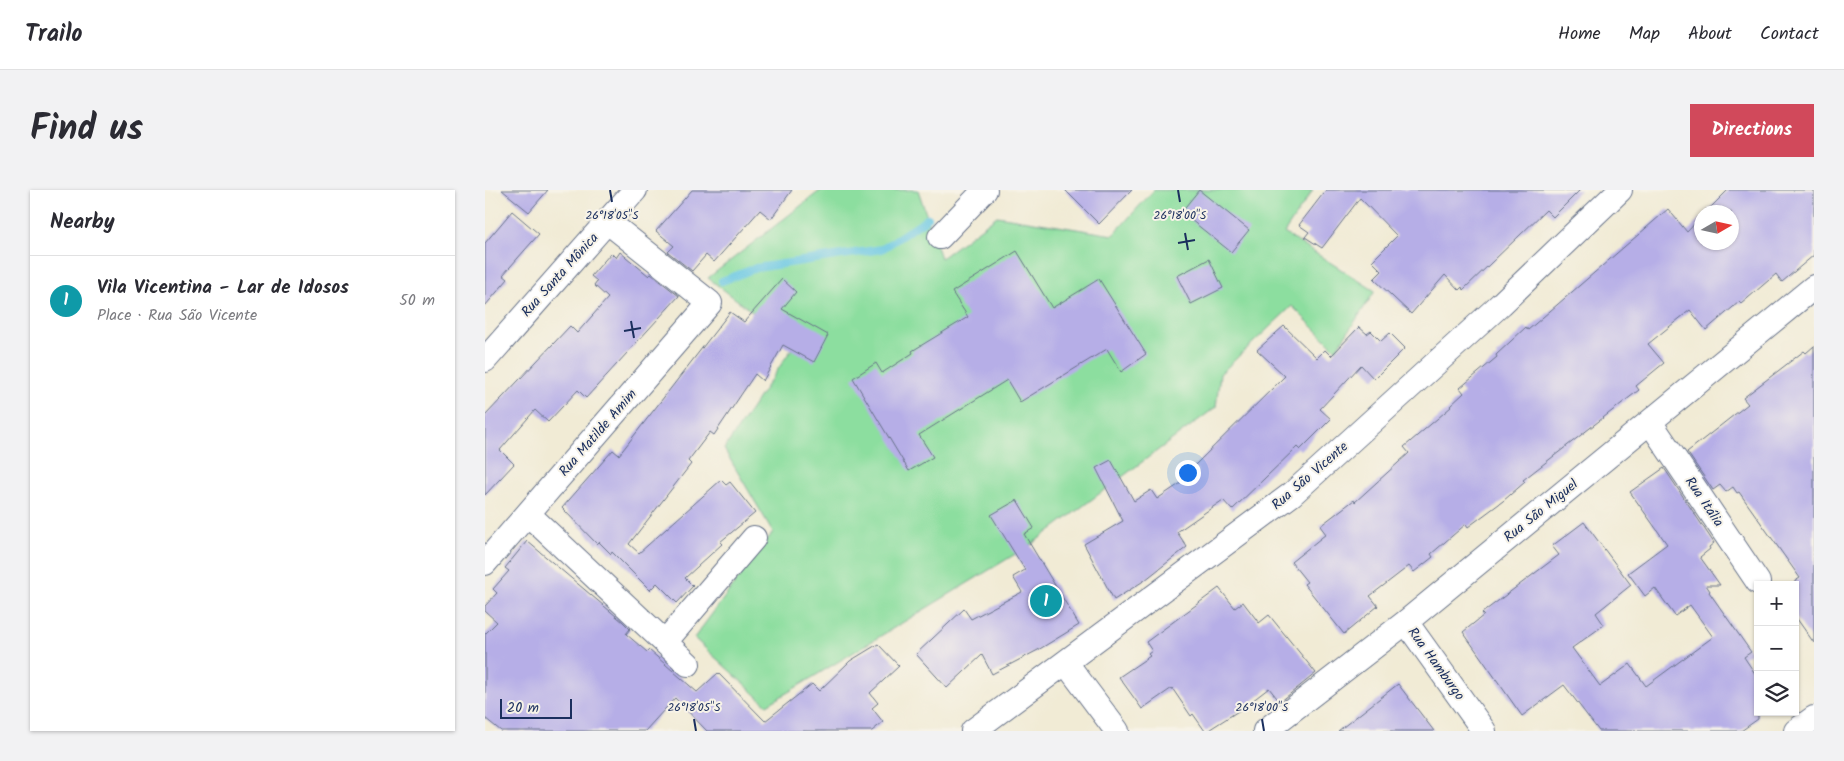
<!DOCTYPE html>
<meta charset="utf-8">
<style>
body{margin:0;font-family:Kalam,sans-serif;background:#f2f2f3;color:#2b2b33}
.controls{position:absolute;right:15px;bottom:15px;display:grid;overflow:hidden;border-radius:0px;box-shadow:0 1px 4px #0004}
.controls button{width:45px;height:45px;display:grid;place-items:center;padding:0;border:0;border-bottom:1px solid #e1e1e2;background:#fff;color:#2b2b33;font:25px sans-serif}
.compass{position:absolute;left:1209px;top:15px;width:45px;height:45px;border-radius:50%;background:#fff;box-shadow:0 1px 4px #0004;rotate:81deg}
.scale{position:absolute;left:15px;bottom:12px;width:72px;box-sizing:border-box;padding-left:5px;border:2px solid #1b2f5e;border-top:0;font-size:14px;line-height:18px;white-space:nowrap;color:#1b2f5e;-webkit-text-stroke:4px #f7f3e8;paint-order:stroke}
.you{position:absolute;left:702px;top:282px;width:18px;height:18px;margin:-12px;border:4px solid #fff;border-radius:50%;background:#1a73e8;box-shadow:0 0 0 8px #1a73e833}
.badge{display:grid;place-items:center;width:32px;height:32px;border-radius:50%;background:#d1495b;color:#fff;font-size:16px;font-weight:700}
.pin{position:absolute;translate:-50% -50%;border:2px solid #fff;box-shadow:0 1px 5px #0006}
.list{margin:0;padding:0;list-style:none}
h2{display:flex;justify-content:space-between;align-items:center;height:65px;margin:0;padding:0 20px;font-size:21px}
h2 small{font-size:16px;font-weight:400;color:#7c7c81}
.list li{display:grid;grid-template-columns:32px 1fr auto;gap:15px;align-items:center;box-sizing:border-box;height:90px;padding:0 20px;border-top:1px solid #e1e1e2}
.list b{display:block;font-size:19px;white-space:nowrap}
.list p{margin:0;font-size:16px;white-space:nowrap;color:#7c7c81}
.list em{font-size:16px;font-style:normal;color:#7c7c81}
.icon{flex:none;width:28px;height:28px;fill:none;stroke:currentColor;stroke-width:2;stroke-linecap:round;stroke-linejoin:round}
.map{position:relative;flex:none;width:1329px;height:541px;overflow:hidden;border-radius:0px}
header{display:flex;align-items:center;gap:30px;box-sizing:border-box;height:70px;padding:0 25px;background:#fff;border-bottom:1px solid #e1e1e2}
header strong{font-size:24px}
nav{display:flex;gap:28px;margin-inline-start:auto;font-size:18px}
.intro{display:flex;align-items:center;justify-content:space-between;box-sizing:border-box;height:120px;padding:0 30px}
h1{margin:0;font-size:35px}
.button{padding:12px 22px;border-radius:0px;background:#d1495b;color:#fff;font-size:18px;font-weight:700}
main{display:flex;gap:30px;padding:0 30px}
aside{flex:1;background:#fff;border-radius:0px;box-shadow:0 1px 4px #0004}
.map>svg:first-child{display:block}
.green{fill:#8cde9f;stroke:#54867e}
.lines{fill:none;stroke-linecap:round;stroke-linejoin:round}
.stream{stroke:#64c6e2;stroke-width:8}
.building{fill:#b6aee7}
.street-casing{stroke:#667188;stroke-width:26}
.street{stroke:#fff;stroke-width:24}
.ticks{fill:none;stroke:#1b2f5e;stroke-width:2}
.labels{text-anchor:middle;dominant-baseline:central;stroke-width:4;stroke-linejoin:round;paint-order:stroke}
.street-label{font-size:14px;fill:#1b2f5e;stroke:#f7f3e8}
.ticks-label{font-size:12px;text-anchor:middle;fill:#1b2f5e;stroke:#f7f3e8;stroke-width:4;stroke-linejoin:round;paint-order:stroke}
</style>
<header>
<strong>Trailo</strong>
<nav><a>Home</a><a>Map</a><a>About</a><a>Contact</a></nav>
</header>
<div class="intro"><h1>Find us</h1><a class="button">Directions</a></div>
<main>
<aside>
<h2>Nearby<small></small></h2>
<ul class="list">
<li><span class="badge" style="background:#0f9aa8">1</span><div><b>Vila Vicentina - Lar de Idosos</b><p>Place · Rua São Vicente</p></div><em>50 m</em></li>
</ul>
</aside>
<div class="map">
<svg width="1329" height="541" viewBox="0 0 1329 541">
<rect width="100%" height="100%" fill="#f7f3e8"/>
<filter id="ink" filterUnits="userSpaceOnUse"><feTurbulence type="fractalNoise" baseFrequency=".02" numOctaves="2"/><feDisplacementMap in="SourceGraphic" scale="10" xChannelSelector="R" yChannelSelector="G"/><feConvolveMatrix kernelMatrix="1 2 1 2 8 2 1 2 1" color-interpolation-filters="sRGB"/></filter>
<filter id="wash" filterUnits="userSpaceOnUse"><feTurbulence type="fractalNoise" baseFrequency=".0096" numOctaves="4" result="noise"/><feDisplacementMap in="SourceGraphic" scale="20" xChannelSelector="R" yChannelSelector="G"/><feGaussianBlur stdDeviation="1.12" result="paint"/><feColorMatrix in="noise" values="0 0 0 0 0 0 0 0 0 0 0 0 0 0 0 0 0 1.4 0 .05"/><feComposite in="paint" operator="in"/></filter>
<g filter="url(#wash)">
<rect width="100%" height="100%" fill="#f1ebd5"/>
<path class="green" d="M336,0H433L456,68L512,26L628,45L669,0H828L799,43L890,101L851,160L807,116L735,184L731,217L547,354L282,515L209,448L288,342L239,259L310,154L223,88Z"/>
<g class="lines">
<path class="stream" d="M237,91L271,78L397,59L443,28"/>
</g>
<g id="blocks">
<path class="building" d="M17,0H63L44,22Z
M207,0H307L286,29L275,20L229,72L221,65L207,81L183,62L189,56L171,41Z
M580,0H647L614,34Z
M714,0L764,40L746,62L696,22Z
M841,0H1095L1068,27L1061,20L978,100L977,97L974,100L960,85L926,124L889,89L897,81L887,71L912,46L875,8L837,58L820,47L824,42L814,35Z
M1243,0H1329V65L1297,92L1291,84L1256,114L1254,112L1221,140L1205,120L1163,154L1179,173L1151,196L1154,200L1038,290L1040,292L1018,311L983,337L981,334L946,364L948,367L929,382L924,376L885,406L893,416L859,444L819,394L822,392L806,372L841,344L835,336L869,310L870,312L924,263L919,257L966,217L965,216L979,203L975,198L1012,167L1011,165L1041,137L1043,140L1183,19L1202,42L1216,27V52H1246V22H1221Z
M27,21L54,44L18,85L23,89L0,116V53Z
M532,61L567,118L614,89L661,164L636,182L622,159L535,212L522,190L434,245L448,267L424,281L368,188L391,173L397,183L428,163L427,161L483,127L467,102Z
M135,62L164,86L166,84L194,106L101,208L93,200L63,232L50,220L15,260L29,274L0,305V226L85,136L92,143L123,108L109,95L112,91L106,86L126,63L131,68Z
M724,69L738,98L706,114L692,86Z
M297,89L311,102L297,119L343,145L329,172L298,155L278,191L270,184L229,245L225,242L203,271L206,274L144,354L154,363L236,290L241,295L245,292L270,323L235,352L237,354L200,388L208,396L192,413L172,393L165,400L127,362L126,364L114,352L112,354L77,318L128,260L134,265L245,122L259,132Z
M799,136L832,168L840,160L846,166L874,137L882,144L886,141L896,151L905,143L920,158L889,189L876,175L835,219L846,229L815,260L812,257L747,320L738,310L692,342L702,357L660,390L629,410L599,354L638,331L611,278L626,270L649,311L666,300L672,309L714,281L709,276L800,186L772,160Z
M1329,156V453L1310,426V391L1315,388L1254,302L1252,303L1248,297L1241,302L1235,295L1228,300L1202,262L1263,214L1258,208L1319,161L1321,163Z
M1179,278L1229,353L1224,357L1225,359L1215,367L1235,395H1221L1225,401L1224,402L1266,462L1259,467L1273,488V529L1256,541H1114L1079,495L1037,526L978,442L999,425L997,423L1074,365L1067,356L1099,332L1146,395L1111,423L1119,435L1087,458L1115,496L1145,474L1161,496L1228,447L1205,415L1190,426L1170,398L1160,406L1143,383L1182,354L1145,302Z
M532,310L549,338L539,344L594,435L553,460L507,484L497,465L462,498L431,464L479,419L486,429L537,402L528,387L540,380L506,325Z
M42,351L138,432L145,439L141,444L162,462L164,460L212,502L233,483L280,531L327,494L334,501L365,471L393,454L414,476L385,503L393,513L387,518L398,532L387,541H222L190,508L160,541H16L0,528V444L12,432L0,421V416L12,403L8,399L24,381L20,378Z
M734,398L750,418L758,412L774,433L784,425L831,483L795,512L784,498L758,518L722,541H720L708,524L706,526L687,498L657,519L634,487L665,466L663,464L667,461L661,452Z
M913,494L949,541H853Z"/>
</g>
</g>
<g filter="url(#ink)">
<use href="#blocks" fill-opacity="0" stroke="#667188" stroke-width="1"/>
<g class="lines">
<defs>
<path id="street" d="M455,47L500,0
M0,170L150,0
M1165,232L1273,392
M43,324L203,474
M0,373L225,113L123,32
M921,432L999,541
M180,452L269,348
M581,473L632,541
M488,541L807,304L1016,114L1135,0
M780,541L921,432L1329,97
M1311,541L1329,528"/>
</defs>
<use href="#street" class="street-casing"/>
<use href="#street" class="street"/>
</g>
</g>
<path class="ticks" d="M125,0L127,12M693,0L695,12M700,43L703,60M693,53L710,50M146,131L149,148M139,141L156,138M209,529L211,541M777,529L779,541"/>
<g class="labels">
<g class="street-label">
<text transform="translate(75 85) rotate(-48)">Rua Santa Mônica</text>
<text transform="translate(113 243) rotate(-49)">Rua Matilde Amim</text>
<text transform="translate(825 286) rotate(-41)">Rua São Vicente</text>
<text transform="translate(1219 312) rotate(56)">Rua Itália</text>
<text transform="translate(1056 321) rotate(-39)">Rua São Miguel</text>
<text transform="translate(951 474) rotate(54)">Rua Hamburgo</text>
</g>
</g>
<g class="ticks-label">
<text x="127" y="29">26°18'05"S</text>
<text x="695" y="29">26°18'00"S</text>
<text x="209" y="521">26°18'05"S</text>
<text x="777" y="521">26°18'00"S</text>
</g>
</svg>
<div class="controls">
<button>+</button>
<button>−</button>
<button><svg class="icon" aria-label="layers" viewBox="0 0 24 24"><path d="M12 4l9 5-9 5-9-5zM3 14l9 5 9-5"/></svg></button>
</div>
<svg class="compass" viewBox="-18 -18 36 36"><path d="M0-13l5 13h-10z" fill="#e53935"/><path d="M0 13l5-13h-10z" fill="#7c7c81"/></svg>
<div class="scale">20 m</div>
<div class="you"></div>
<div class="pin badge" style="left:561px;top:411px;background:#0f9aa8">1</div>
</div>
</main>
